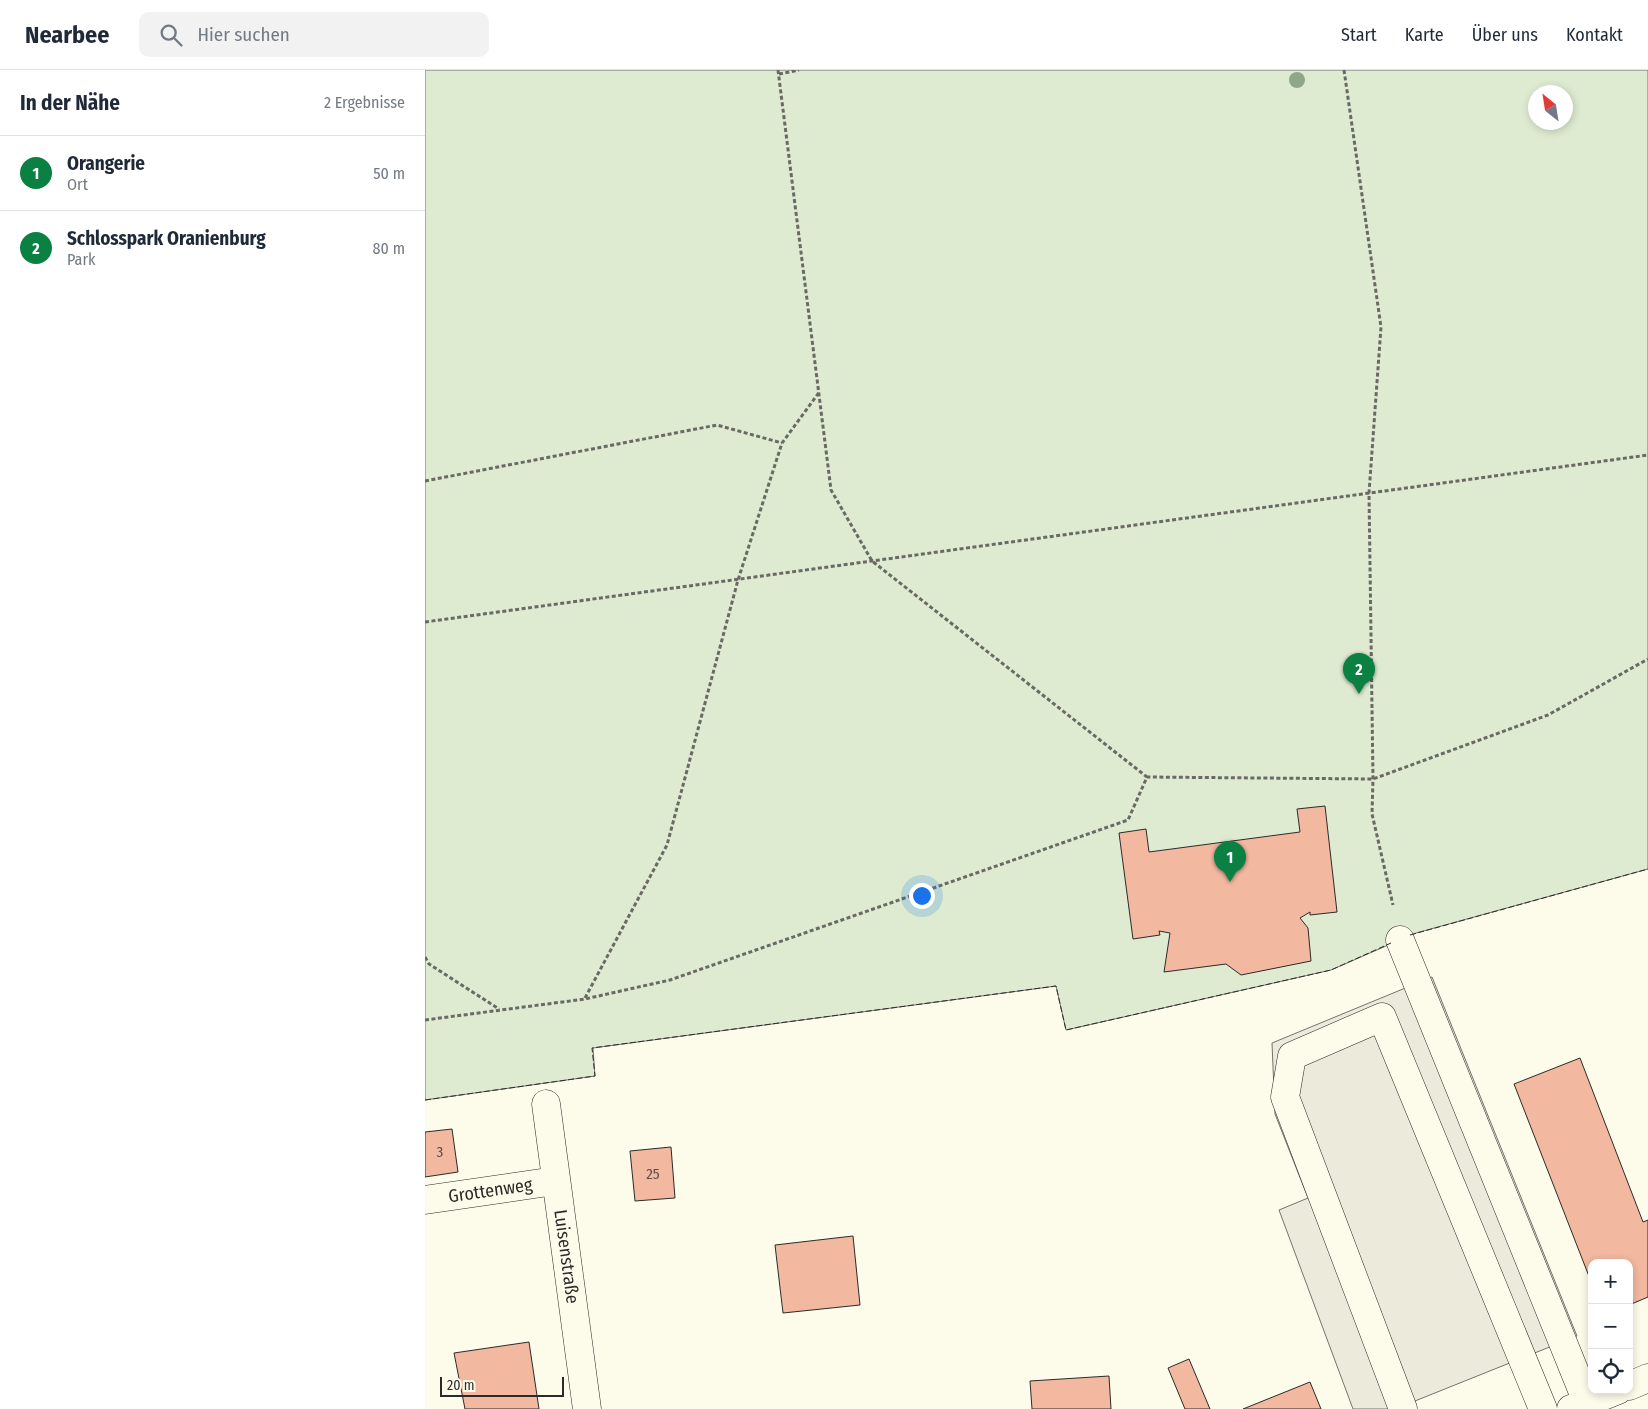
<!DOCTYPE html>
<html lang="de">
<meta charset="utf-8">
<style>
body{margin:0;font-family:"Fira Sans Condensed",sans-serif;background:#f2f2f3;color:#1f2937}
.controls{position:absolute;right:15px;bottom:15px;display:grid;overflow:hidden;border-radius:10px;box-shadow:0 2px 8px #0003}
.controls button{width:45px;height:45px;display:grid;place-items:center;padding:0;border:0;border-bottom:1px solid #e0e1e3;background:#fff;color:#1f2937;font:25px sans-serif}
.compass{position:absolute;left:1103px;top:15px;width:45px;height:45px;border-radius:50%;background:#fff;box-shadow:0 2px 8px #0003;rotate:330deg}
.scale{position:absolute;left:15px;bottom:12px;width:124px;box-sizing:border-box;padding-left:5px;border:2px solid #2b2b2b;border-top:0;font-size:14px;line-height:18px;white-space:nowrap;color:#2b2b2b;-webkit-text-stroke:4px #fdfbea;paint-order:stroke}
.you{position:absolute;left:496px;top:825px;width:18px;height:18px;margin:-12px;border:4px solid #fff;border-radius:50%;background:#1a73e8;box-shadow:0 0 0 8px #1a73e833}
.badge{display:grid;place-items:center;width:32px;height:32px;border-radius:50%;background:#0b8043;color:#fff;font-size:16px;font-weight:700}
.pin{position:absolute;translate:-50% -41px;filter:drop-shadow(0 1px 2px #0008)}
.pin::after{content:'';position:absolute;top:26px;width:18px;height:15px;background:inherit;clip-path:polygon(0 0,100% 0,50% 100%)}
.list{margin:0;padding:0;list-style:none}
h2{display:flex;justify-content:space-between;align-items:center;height:65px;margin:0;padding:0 20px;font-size:21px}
h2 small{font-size:16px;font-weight:400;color:#747a83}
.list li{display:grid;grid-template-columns:32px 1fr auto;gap:15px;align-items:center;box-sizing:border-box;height:75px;padding:0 20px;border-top:1px solid #e0e1e3}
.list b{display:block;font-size:19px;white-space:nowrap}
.list p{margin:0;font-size:16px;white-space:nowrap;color:#747a83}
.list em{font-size:16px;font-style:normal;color:#747a83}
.icon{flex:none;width:28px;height:28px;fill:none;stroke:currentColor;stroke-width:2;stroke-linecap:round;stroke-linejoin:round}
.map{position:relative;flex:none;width:1223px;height:1339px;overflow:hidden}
header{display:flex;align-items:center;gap:30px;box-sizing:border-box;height:70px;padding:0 25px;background:#fff;border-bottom:1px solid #e0e1e3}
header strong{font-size:24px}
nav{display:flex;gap:28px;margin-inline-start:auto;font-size:18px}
.search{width:350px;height:45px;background:#f2f2f3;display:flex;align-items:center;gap:12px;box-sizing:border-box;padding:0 18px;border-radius:10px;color:#747a83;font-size:19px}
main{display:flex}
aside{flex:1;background:#fff}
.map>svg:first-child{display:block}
.green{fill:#deebd1;stroke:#74746e;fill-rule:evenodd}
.parking{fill:#eceadb;stroke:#74746e}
.building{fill:#f2b8a0;stroke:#2b2b2b}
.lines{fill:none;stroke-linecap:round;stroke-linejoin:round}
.minor-casing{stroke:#2b2b2b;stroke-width:29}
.path{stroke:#6a6964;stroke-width:3;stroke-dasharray:4 2.5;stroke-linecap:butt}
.minor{stroke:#fdfbea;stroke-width:28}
.fence{stroke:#2b2b2b;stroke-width:1;stroke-dasharray:6 2.5;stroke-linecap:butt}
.tree{fill:#8ea78a}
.labels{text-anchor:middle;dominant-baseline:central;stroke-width:4;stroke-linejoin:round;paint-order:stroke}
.number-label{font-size:15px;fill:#5d4e48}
.street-label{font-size:18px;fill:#2b2b2b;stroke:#fdfbea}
</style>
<header>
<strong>Nearbee</strong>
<div class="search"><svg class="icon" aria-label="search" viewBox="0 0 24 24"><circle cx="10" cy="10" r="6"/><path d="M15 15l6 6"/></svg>Hier suchen</div>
<nav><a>Start</a><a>Karte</a><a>Über uns</a><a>Kontakt</a></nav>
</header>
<main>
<aside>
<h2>In der Nähe<small>2 Ergebnisse</small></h2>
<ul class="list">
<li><span class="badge">1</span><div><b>Orangerie</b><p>Ort</p></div><em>50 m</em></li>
<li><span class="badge">2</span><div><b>Schlosspark Oranienburg</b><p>Park</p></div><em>80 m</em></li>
</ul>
</aside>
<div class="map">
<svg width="1223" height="1339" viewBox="0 0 1223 1339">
<rect width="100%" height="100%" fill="#fdfbea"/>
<path class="green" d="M0,0H1223V799L991,863L906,900L641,960L631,916L168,978L170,1006L0,1030ZM1110,22H1140V52H1110Z"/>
<path class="parking" d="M1007,907L1152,1266L970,1339H928L854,1140L883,1128L850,1044L847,973Z"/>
<path class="building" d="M900,736L912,842L885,845V842L875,848L883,858L886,891L816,905L801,894L739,902L745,863L734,861L735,865L708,869L694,763L721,759L724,782L875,762L872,739Z
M1155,988L1218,1152L1223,1150V1227L1204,1235V1193H1167V1214L1089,1014Z
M27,1059L33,1102L0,1107V1062Z
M246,1077L250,1128L210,1131L205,1081Z
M428,1166L435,1235L358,1243L350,1175Z
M104,1272L114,1339H40L29,1283Z
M764,1289L785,1339H760L743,1298Z
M684,1306L686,1339H607L605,1311Z
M885,1312L896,1339H818Z"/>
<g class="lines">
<defs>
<g id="minor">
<path d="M975,870L1162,1332"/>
<path id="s1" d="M121,1034L162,1339"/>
<path id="s2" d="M0,1130L130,1111"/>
<path d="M1204,1316L1223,1308"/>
<path d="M978,1339L860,1027L867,986L957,947L1118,1339"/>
<path d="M1146,1339L1193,1320"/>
</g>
</defs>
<use href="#minor" class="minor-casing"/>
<path class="path" d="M353,0L406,420L447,491L722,707
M919,0L956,257L944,423L948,709L947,744L968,835
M354,4L374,0
M0,411L292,355L357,373
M0,552L1223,385
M0,887L4,894L74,939
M160,928L242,775L313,510L357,373L395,321
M0,950L160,929L245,910L703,750L722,707L948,709L1123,645L1223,589"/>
<use href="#minor" class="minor"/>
<path class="fence" d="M985,865L1223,799
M0,1030L170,1006L167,978L631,916L641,960L906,900L966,873"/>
</g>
<circle class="tree" cx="872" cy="10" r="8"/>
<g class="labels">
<g class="number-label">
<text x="15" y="1082">3</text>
<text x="228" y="1104">25</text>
</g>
<g class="street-label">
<text stroke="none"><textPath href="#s2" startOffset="66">Grottenweg</textPath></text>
<text stroke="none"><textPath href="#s1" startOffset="154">Luisenstraße</textPath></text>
</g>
</g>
</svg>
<div class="controls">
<button>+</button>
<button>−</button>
<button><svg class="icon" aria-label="locate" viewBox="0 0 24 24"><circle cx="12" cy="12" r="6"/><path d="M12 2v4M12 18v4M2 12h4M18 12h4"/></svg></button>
</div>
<svg class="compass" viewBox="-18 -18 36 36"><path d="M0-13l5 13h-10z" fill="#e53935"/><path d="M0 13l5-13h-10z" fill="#747a83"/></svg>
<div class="scale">20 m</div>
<div class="you"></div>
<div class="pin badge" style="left:805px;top:812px">1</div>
<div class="pin badge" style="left:934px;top:624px">2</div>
</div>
</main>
